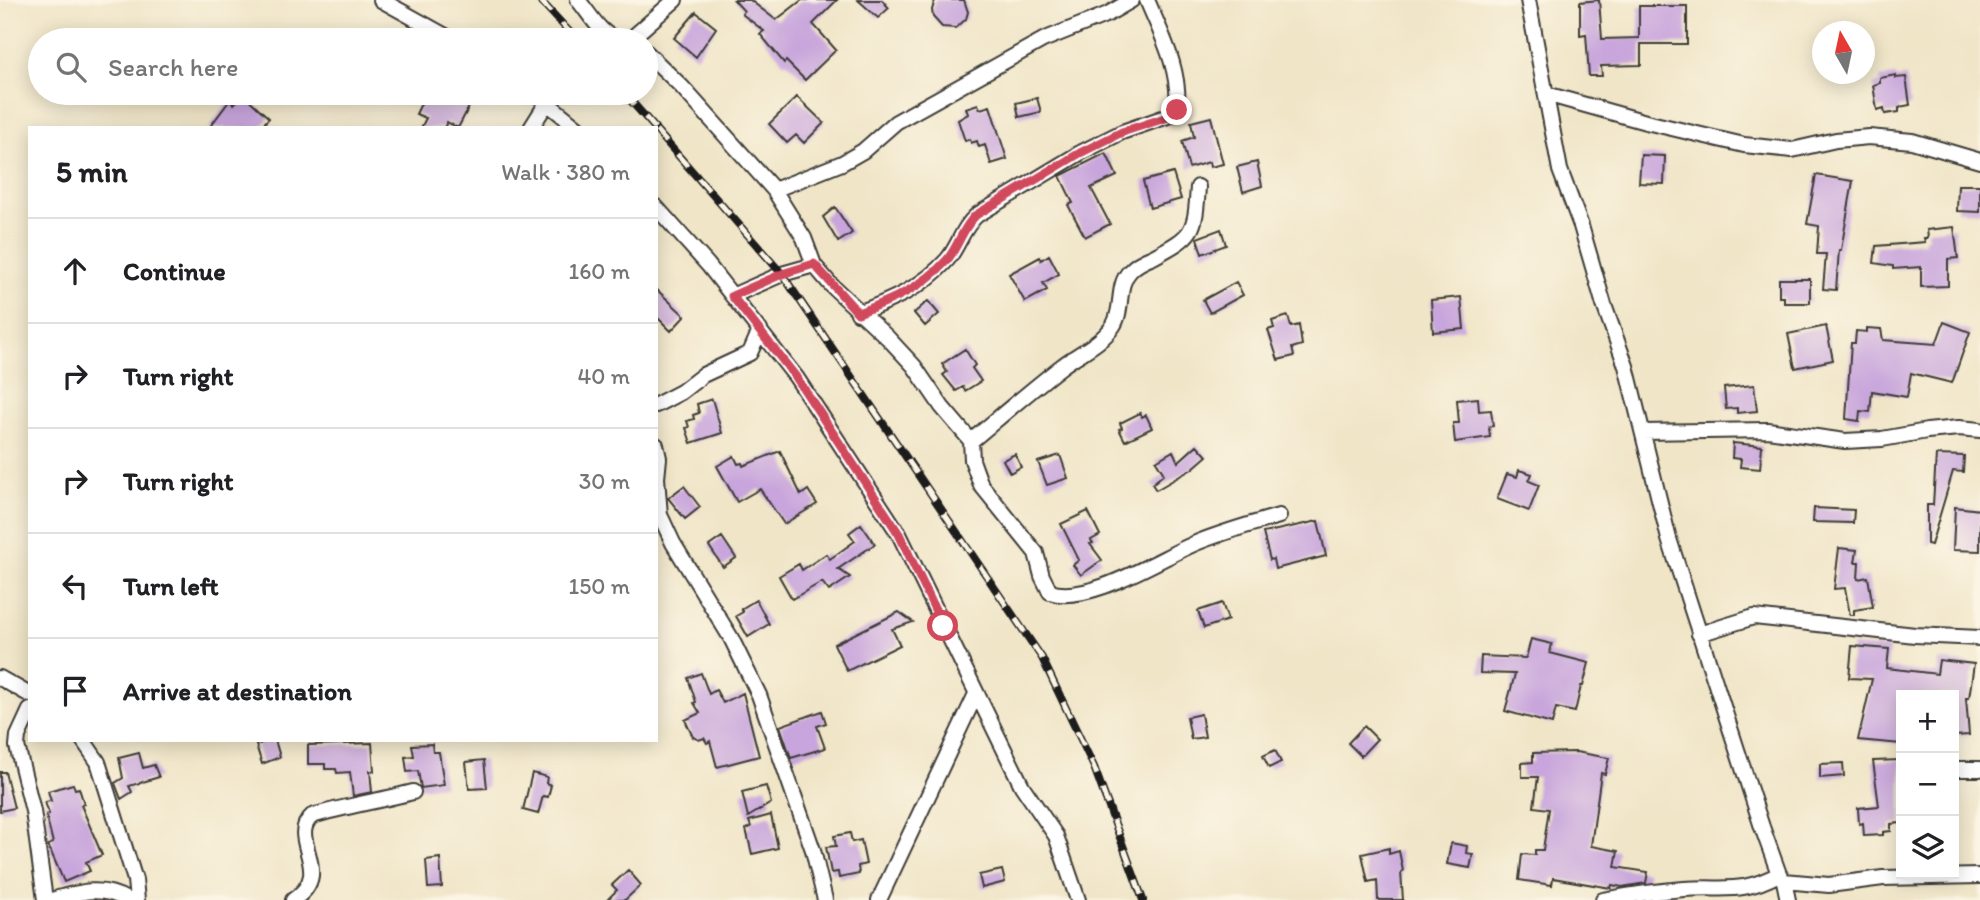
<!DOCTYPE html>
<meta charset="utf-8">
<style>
body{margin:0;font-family:Itim,sans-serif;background:#f2f2f2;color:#202124}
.controls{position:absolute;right:21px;bottom:21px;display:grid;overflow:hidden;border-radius:0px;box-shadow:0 4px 18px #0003}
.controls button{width:63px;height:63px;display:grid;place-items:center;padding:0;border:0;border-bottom:2px solid #e0e0e0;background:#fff;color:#202124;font:35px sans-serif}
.compass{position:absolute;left:1812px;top:21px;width:63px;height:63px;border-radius:50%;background:#fff;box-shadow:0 4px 18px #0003;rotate:351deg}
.stop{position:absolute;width:21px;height:21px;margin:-16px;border:5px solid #d1495b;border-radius:50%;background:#fff}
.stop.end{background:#d1495b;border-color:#fff;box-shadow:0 2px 7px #0008}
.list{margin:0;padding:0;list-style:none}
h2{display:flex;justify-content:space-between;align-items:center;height:91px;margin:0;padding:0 28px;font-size:30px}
h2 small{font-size:23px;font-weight:400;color:#757577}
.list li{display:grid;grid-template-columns:46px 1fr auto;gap:21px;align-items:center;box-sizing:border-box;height:105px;padding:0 28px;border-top:2px solid #e0e0e0}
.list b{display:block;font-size:26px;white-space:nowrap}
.list em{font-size:23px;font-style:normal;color:#757577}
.icon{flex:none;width:38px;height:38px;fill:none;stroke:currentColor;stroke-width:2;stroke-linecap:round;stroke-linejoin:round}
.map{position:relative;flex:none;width:1980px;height:900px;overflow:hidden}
.search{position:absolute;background:#fff;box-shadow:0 4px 18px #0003;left:28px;top:28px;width:630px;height:77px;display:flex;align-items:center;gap:18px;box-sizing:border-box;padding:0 24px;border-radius:38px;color:#757577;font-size:26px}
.panel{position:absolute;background:#fff;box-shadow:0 4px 18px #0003;left:28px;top:126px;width:630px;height:616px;border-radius:0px}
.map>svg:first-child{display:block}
.building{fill:#c8a5dc}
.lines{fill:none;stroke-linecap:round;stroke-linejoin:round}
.street-casing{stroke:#3c3a36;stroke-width:18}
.street{stroke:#fff;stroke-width:14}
.rail-casing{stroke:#1c1c1c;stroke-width:8}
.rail{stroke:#fcf5e5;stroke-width:5;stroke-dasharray:16;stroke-linecap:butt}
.route{stroke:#d1495b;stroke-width:9}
</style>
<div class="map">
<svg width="1980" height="900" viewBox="0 0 1980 900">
<rect width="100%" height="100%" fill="#fcf5e5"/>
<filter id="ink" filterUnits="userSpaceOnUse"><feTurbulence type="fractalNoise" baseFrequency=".0143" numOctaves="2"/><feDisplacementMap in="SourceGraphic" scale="14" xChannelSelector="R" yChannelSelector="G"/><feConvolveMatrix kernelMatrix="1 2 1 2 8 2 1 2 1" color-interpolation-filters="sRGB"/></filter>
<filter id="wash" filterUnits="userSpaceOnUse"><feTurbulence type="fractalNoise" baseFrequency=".00686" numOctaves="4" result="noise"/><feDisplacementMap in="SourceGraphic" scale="28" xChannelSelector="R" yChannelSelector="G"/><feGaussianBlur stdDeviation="1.57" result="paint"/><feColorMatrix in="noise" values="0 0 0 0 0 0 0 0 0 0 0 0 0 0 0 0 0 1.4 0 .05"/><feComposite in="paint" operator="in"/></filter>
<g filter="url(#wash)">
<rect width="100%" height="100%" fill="#f0e5c7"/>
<g id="blocks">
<path class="building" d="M734,0H750L776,20L802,0H837L813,24L836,50L805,80L786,61L784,63L760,34L764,31L742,14L744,11Z
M858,0H882L889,8L878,18Z
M935,0H964L968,12L966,19L956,28L942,27L933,17L932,10Z
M1599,0L1602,39L1639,38V6H1687V44H1641V65L1601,66L1602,76H1589L1586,34L1580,35V2Z
M696,12L716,28L696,57L674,38Z
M1896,75V78L1906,77L1910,105L1899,107V112L1885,114L1884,108L1877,110L1873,85L1880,83V78Z
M426,93H443L469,107L458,128L447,122L444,128H421L426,118L416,114Z
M243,94L269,118L260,128H209L230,100L234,104Z
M797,97L824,123L804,143L796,135L787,143L769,124Z
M1037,98L1041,112L1019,117L1016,103Z
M978,104L980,109L990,106L1007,159L991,164L985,145L979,147L977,141L971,143L970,139L965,141L958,120L968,114L966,108Z
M1211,117L1223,164L1210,167L1209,162L1189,168L1182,141L1194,137L1191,122Z
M1106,153L1117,176L1091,188L1110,224L1085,237L1068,205L1073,203L1060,176Z
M1641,155L1665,156L1664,184L1639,183Z
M1257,162L1262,186L1243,192L1237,167Z
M1173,173L1181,199L1150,208L1143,181Z
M1816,175L1853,181L1841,250H1839L1836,290L1823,289L1826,254H1817L1819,226L1807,224Z
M1958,185H1980V212L1957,211Z
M835,207L852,233L838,242L823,217Z
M1954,227L1958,258L1948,259V286L1921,287V267L1893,269V266L1874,263L1876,246L1925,242L1924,238H1928L1927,230Z
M1221,229L1226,245L1202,254L1197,238Z
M1049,255L1059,274L1043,283L1047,290L1025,302L1009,274L1040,257L1041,260Z
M1779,279H1810V303H1784V297H1779Z
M1236,282L1243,295L1210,313L1203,300Z
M656,289L685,316L671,331L656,316Z
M1461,297L1464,329L1433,332L1431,300Z
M928,301L939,314L925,326L914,313Z
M1288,316L1291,327L1299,325L1302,345L1292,348L1294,356L1278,360L1268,330L1274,328L1272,321Z
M1944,322L1970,332L1952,383L1911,373L1907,397L1872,391L1870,412L1860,411L1859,421L1846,419L1851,343H1855L1856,331L1867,332V328L1881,329L1883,340L1936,344Z
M1826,326L1833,360L1795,368L1788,334Z
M965,349L975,365L972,368L981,381L965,391L963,387L956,391L943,375L947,372L942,364Z
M1754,385L1757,411L1737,413V408L1726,409L1724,388Z
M1478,398L1479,411L1491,410L1493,426L1489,427L1490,437L1455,442L1453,423H1459L1457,400Z
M712,399L722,433L691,443L686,428L689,427L687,421L694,419L693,415L699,413L697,404Z
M1140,413L1142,417L1146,415L1152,428L1125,441L1119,429L1122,428L1120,423Z
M1733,443L1762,446L1760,469L1740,467L1741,459L1732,458Z
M1197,445L1207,456L1192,469L1156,490L1152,484L1164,474L1156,461L1173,451L1178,462Z
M780,451L801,495L808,490L817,504L784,524L760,489L737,502L717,466L734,456L738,464L742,463L743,466Z
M1015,454L1021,467L1010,473L1003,460Z
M1060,455L1068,478L1047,485L1038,462Z
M1936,455L1964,456L1963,472L1953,471L1931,545L1927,544V505H1933Z
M1519,470L1532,474L1529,481L1539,485L1529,511L1497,499L1507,474L1517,477Z
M684,486L700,507L685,519L668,498Z
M1955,507L1980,510V551L1953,550Z
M1814,508L1854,510L1853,523L1813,522Z
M1088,511L1100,535L1091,540L1093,543L1090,544L1102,560L1081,575L1073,565L1079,560L1061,524Z
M1318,521L1326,556L1275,569L1273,559L1270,560L1263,533Z
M861,524L875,544L838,569L850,577L829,591L822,582L792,599L779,576L799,564L802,570L826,554L830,559L855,541L849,533Z
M722,537L736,558L723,567L709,546Z
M1839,548L1857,550L1855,562H1859L1858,579L1868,577L1873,607L1854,610V615H1850L1845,588L1834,589Z
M756,600L769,624L748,637L736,616L743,612L741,609Z
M1222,603L1228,620L1204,628L1198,611Z
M899,612L913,622L892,629L900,645L847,671L834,644Z
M1531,639L1552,644L1550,653L1589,663L1583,686H1581L1575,712L1556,708L1552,724L1505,711L1515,674L1480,673L1481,656L1526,658Z
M1852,646L1889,649L1887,668L1937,674L1939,660L1974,664L1969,698H1966L1969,735L1954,736V695H1901V744L1858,740L1872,679L1849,678Z
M701,673L709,694L716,690L723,703L743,693L759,756L717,767L710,741L707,743L704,738L699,740L693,737L685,720L700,713L694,703L696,702L688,678Z
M822,711L826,723L817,726L825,748L791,758L780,726Z
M1201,714L1205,737L1191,739L1187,717Z
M1364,726L1377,739L1361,756L1348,743Z
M269,740H275L280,757L262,764L256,745Z
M372,743L374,771H370L372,792L353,796L350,772L337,773L336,769H325V764H308V745Z
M432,744L433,752H439L444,785L421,788L418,771L407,772L405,757L414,756L412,745Z
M1275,750L1281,762L1269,768L1263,756Z
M1576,752L1609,758L1605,774L1601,773L1591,846L1618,851L1615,867L1648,872L1646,883L1622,887L1612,885L1611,888L1553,878L1552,885L1519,880L1522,854L1535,855V850H1543L1549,809L1534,807L1538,777H1522V763L1533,762V753Z
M139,753L143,768L154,765L159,777L129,786L132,792L121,799L115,783L123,778L119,758Z
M484,760L487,788L469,789L466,762Z
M1901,760V823L1891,824V831L1883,832V835L1864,836L1863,823L1859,824L1858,808L1879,806L1873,761Z
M1843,763L1844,776L1820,778V764Z
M0,772H5L14,808L0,811Z
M532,773L547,777L546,783L551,785L548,797L543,796L538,814L523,810Z
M73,784L75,789L79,788L84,804L81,805L102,855L86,862L90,871L64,882L48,845L53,843L46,815L49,814L45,802L51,801L48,791Z
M766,786L771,803L748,817L742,792Z
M771,815L778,848L752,854L746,829L751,827L749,821Z
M850,833L852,842L861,840L866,864L858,866L859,874L839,878L838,872L831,873L826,847L836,846L834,836Z
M1451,843L1467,846L1466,853L1473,854L1470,868L1447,864Z
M1389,848V854L1399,851L1403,871L1401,872L1403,900H1378L1377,880L1368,882L1362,854Z
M440,858L442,887L428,888L426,860Z
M628,870L641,885L625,900H607L617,890L612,885Z
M1002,870L1005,882L982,888L979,875Z"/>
</g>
</g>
<g filter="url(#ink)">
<use href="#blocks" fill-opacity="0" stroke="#3c3a36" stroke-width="2"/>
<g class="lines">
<defs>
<path id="street" d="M381,0L453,40
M578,0C590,14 600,35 619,40
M1528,0L1560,170L1581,226L1604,305L1626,366L1669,539L1762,827L1779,874L1784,881L1829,885L1883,878L1980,876
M623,40L632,38L675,0
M646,52L682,87L774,190L804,238L814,265L831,285L888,338L914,366L942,407L971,441L972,460L981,485L1036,553L1042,576L1050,592C1089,605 1160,558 1196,543C1223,532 1251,524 1279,516
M535,93L578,128
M1546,94L1646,122L1744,145L1792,150L1836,140L1869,137L1912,141L1980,161
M531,128L548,101
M774,190L842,163L863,151L896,122L1043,40L1108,14L1132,0
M656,207L708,265L796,377L899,534L1022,786L1056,836L1078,900
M732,296L782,274L814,265
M858,313C891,301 923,287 947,260C959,246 962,228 977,215L1080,153L1122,132L1171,115L1177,110C1181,70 1162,36 1147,0
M656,405L681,392L703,375L750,353L760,330
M1643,432L1768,430L1845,441L1882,439L1927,431L1959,428L1980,430
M971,441C1001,416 1031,390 1062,366C1079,353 1101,344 1113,326C1124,310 1116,285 1130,271C1136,264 1145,260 1153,257C1194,235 1195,233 1198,187
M656,445L659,458L657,478L660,515L673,543L731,638L759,695L813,850L825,900
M1699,634L1754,617L1915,635L1980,638
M0,678L30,695
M30,710L18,736L17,746L33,811L45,900
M83,740L98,762L135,880L137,900
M1954,769H1980
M1784,881L1788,900
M52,900C79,892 102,885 127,900
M293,900C336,872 286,839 312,816C345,806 379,801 413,792
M879,900L976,694
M1603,900C1630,895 1657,891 1684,889C1726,886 1739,895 1779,874"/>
</defs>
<use href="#street" class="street-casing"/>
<use href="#street" class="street"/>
<defs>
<path id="rail" d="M540,0L577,40
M624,93L655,128
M656,130L782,274L1042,658L1094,767L1143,900"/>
</defs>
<use href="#rail" class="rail-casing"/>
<use href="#rail" class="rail"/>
</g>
</g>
<g class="lines" filter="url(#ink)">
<path class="route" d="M943,626L899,534L796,377L732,296L782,274L814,264L858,313C891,301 923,287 947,260C959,246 962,228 976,215L1080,153L1122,132L1171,116L1177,110"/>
</g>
</svg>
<div class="controls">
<button>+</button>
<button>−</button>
<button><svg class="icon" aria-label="layers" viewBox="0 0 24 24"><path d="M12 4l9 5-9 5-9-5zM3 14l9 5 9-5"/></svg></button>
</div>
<svg class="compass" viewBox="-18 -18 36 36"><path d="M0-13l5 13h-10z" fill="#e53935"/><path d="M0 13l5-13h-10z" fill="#757577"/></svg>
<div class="stop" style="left:943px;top:626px"></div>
<div class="stop end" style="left:1177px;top:110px"></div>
<div class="search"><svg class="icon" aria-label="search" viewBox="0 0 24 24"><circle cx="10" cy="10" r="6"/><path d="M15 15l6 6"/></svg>Search here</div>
<section class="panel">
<h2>5 min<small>Walk · 380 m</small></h2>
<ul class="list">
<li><svg class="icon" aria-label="ahead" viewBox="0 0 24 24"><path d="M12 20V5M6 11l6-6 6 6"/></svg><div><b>Continue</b></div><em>160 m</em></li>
<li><svg class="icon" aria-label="right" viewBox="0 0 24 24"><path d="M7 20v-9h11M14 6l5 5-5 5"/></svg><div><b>Turn right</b></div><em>40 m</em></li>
<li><svg class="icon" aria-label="right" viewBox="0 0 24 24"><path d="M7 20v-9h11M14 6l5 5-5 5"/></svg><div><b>Turn right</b></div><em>30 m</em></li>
<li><svg class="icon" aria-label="left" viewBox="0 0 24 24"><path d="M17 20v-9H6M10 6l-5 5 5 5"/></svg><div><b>Turn left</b></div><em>150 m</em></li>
<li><svg class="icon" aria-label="arrive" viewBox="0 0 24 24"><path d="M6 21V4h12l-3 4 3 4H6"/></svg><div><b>Arrive at destination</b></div></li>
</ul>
</section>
</div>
